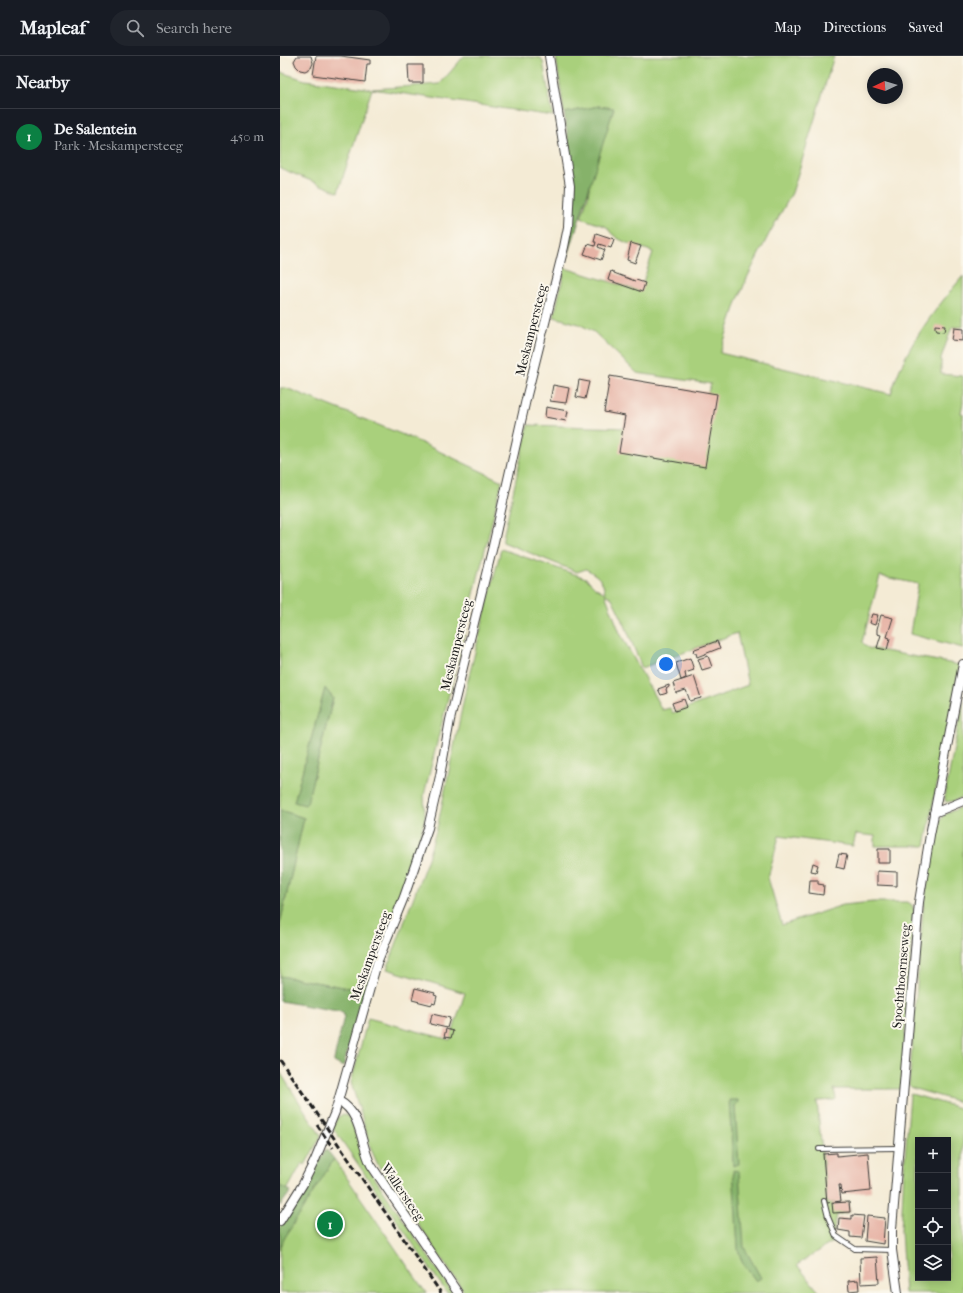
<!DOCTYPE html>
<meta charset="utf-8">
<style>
body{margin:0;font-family:"IM FELL French Canon",serif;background:#20242c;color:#f1f3f6}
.controls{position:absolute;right:12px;bottom:12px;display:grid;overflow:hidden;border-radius:0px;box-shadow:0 2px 10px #0003}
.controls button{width:36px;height:36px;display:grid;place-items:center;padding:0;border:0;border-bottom:1px solid #363941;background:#171b24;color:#f1f3f6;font:20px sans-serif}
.compass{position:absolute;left:587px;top:12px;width:36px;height:36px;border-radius:50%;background:#171b24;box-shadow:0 2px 10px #0003;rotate:266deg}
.you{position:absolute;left:386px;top:608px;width:14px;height:14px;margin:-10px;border:3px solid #fff;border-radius:50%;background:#1a73e8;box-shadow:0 0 0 6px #1a73e833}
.badge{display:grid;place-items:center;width:26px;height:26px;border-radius:50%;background:#0b8043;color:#fff;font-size:13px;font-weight:700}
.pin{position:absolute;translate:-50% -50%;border:2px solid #fff;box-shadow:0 1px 4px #0006}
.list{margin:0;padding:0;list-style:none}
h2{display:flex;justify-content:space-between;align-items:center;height:52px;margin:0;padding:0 16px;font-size:17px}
h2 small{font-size:13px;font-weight:400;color:#9ea1a6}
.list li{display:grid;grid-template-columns:26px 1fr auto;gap:12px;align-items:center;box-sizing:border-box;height:56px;padding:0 16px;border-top:1px solid #363941}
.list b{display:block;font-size:15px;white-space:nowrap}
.list p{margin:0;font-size:13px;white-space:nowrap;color:#9ea1a6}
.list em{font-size:13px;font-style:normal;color:#9ea1a6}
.icon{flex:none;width:22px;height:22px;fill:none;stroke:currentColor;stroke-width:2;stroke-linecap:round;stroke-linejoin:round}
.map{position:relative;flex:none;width:683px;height:1237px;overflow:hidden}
header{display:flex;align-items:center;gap:24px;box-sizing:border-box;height:56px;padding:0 20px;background:#171b24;border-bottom:1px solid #363941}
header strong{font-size:19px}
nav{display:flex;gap:22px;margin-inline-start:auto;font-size:14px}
.search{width:280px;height:36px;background:#20242c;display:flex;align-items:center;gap:10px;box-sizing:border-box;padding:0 14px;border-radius:22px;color:#9ea1a6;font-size:15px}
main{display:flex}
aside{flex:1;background:#171b24}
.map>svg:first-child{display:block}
.green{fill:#a9d07b;stroke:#62764c;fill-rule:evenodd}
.forest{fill:#86b26b;stroke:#516744}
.building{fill:#e7b4a6}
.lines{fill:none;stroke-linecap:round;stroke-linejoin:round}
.lane-casing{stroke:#3c3b38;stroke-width:6}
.street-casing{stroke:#3c3b38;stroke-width:10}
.lane{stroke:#fff;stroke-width:4}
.street{stroke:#fff;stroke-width:8}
.rail{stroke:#1c1c1c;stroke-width:3;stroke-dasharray:6 3;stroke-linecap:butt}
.labels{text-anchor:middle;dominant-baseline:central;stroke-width:4;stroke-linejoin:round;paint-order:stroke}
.street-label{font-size:13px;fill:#1c1c1c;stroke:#fbf7ec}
</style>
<header>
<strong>Mapleaf</strong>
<div class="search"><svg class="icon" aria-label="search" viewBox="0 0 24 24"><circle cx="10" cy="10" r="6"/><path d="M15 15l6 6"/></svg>Search here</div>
<nav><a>Map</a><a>Directions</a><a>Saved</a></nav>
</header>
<main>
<aside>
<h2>Nearby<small></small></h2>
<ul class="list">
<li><span class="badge">1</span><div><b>De Salentein</b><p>Park · Meskampersteeg</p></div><em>450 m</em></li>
</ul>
</aside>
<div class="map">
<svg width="683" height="1237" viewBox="0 0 683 1237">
<rect width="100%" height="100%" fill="#fbf7ec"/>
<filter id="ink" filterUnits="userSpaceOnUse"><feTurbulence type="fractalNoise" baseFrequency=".025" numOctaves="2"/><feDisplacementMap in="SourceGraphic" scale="8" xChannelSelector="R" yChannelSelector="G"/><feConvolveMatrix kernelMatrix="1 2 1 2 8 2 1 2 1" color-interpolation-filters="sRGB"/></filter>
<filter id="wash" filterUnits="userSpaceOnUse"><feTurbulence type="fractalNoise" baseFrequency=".012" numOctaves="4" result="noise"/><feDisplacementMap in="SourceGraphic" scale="16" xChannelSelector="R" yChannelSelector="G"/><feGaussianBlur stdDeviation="0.9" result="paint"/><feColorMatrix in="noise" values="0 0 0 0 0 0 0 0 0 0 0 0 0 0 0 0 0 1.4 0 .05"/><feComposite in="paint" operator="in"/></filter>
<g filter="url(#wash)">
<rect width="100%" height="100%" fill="#f4ebd5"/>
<path class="green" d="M184,0H237L261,2L263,6L273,60L92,33L58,136L0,112V16L25,24L92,33L160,28Z
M276,0H554L512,137L488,180L467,222L457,246L440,297L611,338C624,292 653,256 683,220V271H672L661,302V318L683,320V346L681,357L683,358V592L630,578L638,528L600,520L582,586L588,592L680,609L645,790H595V780L576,778L573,790L499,780L488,822L502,869L563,849L593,846H628L632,849L634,854L621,1033H554L556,1043L555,1044L537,1045L547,1147L569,1146L570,1156L557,1159L551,1187L517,1209L540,1237H185L98,1109L91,1093L81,1058L71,1027L88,962L170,984L185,937L107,913L148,802L158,768L187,628L221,493L306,522L316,532L325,537C323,523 318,520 306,513L297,516L223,486V482L248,369L347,372L415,370L431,328L357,317L314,276L299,268L274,261L285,212L360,235L373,196C357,189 335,187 327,171L301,162L308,141L319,50L284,57ZM325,538L332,542L345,569L362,612L457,577L468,629L393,657L390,652L382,654L340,577Z
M0,332H6L131,382L222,425L144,739L145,761L137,792L86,935L0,920V868L24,762L0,754ZM45,633L53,642L33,724L14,746Z
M683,644V741L674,745L666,746L665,744V739Z
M683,750V1047L632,1032L629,1029L643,855L655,782L658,768L664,759Z
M0,1016L41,1080L25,1109L22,1107L0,1147Z
M631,1038L683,1053V1237H625L621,1175L624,1114L630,1039ZM638,1084H668V1222H638Z
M63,1058L67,1060L71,1064L85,1108L173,1237H167L53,1072L57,1062Z
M54,1103L146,1237H0V1172Z"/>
<path class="forest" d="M319,50L334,52L288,200L295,142L294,122L284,57Z
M45,632L53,642L27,747L25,749L14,746Z
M0,754L24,762L0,868Z
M0,920L86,935L63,1011L54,1006V1004L64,960L63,956L0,945Z
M449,1044H458V1046L455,1050L459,1108L453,1110Z
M46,1093L54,1103L4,1183L0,1194V1170L18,1146Z
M453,1114L459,1115L464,1191L481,1222L476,1225L462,1206L458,1193Z
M0,1130L11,1135L0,1150Z"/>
<g id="blocks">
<path class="building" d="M17,0H31L33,7L31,12L25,15L20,14L16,10L14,5Z
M36,0H61L90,4V8H87L85,26L33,19Z
M128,9H143V27H129Z
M316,177L334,183L331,192L319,188L318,191L325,194L321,204L304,198L308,188L315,190L316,186H314Z
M351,187L361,190L355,207L347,204Z
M331,215L334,216V217L355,225L356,224L365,227L362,236L328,224Z
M655,269L665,270L664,276L656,275L655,273Z
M674,272L683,273V285L672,284Z
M330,320L437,338L425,411L339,396L345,360L324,356Z
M299,324L309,326L305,343L296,341Z
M273,329L289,332L286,347L270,345Z
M266,351L288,355L286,365L265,361Z
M592,558L598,559L595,569L589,567Z
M601,559L613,562L607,581L610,582L607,594L597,592L601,579L597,578V573Z
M437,585L440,592L417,601L416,597H414L413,595L415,593Z
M428,600L432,611L422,614L418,603Z
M410,602L414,614L405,617L406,622L401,624L396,607Z
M414,620L421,642L410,645L406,634L396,637L393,627Z
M389,629V631L386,633L387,637L381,639L378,633Z
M404,643L407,651L395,655L392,647Z
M598,793H610V807H598Z
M559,798L567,799L564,813L556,811Z
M533,807L538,809L536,816L531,815Z
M597,815L617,816V830L597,829Z
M530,824H538V828L544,829L543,839L529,837Z
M135,932L155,937L154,939L157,940L155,948L152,947V949L132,944Z
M152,958L170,962L167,972L150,968Z
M166,973L173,975L171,982L164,981Z
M557,1097V1100L588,1097L591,1135L562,1138L561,1129H559L561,1145L547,1147L543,1098Z
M569,1146L570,1156L553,1157L552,1147Z
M572,1159L584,1160L581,1182L570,1181V1176L558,1174L559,1162L572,1163Z
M587,1160L605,1162L603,1188L585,1185Z
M597,1201L599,1227L581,1228L580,1202Z
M578,1224L579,1234L569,1235L568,1225Z"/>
</g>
</g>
<g filter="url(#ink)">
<use href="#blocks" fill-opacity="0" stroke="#3c3b38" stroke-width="1"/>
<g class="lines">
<defs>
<path id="lane" d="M539,1093L619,1092
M544,1145L548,1161L556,1180L575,1193L612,1194"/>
<path id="street" d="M654,757L683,745
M59,1045C82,1057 80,1088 91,1109L178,1237
M0,1165L23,1128L35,1104L55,1056L97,907L124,841L148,772L160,720L170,664L213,490L247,339L284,191L288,171L290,130L269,0
M618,1237L612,1194V1173L639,846L650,779L683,608"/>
</defs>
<use href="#lane" class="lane-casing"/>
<use href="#street" class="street-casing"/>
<use href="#lane" class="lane"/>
<use href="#street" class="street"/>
<path class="rail" d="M0,1004L161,1237
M37,1069L53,1092"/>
</g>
</g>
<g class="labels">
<g class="street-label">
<text transform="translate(251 274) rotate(-76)">Meskampersteeg</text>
<text transform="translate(176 589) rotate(-76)">Meskampersteeg</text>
<text transform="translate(90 900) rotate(-70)">Meskampersteeg</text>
<text transform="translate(621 920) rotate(-85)">Spochthoornseweg</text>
<text transform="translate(123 1136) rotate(56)">Wallersteeg</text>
</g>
</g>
</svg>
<div class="controls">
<button>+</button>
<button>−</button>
<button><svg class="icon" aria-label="locate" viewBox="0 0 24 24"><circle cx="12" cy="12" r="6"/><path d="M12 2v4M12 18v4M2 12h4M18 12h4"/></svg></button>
<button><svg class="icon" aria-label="layers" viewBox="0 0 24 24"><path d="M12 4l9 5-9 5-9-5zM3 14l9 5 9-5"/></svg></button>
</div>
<svg class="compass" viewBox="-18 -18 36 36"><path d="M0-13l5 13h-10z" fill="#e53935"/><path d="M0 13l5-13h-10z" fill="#9ea1a6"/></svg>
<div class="you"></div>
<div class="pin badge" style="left:50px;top:1168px">1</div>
</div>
</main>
